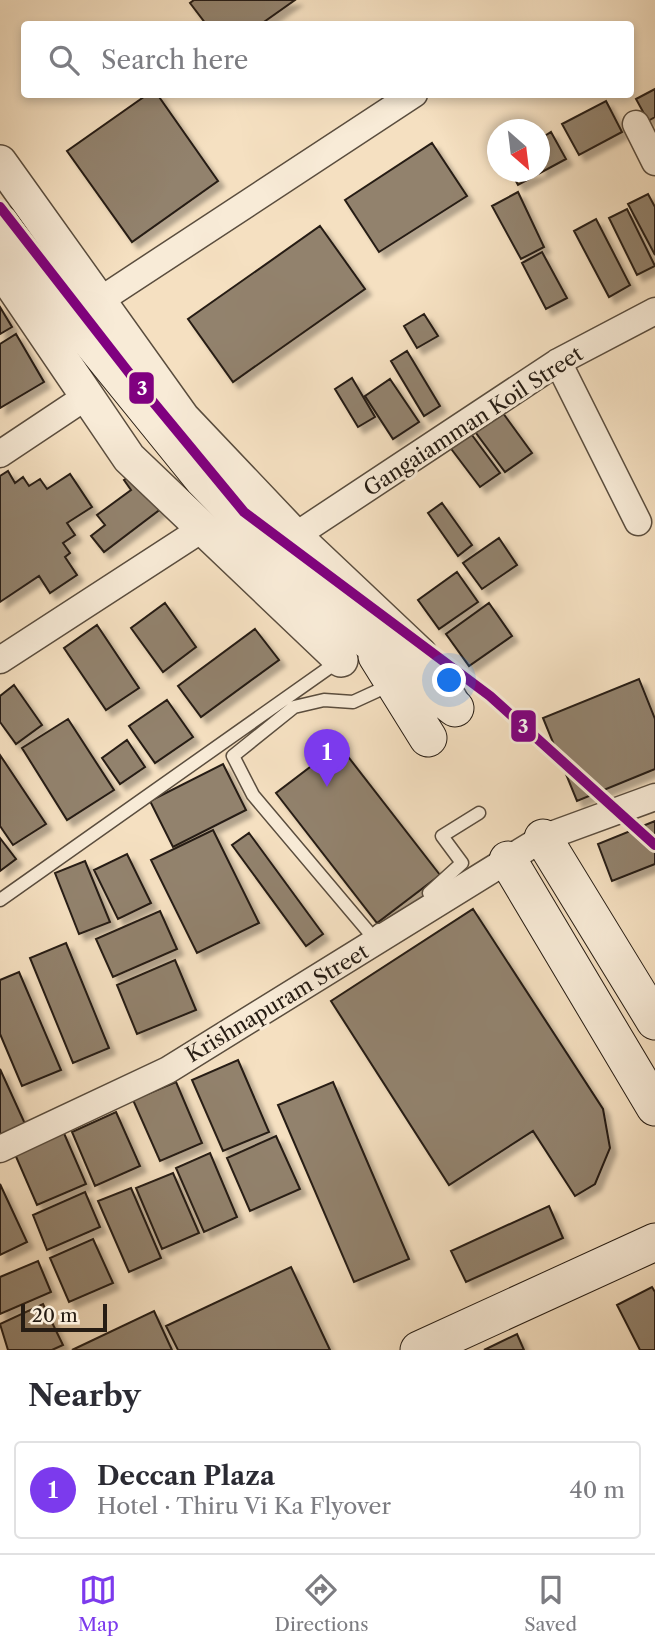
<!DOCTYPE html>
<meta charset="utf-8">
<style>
body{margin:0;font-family:"Libre Caslon Text",serif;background:#f2f2f3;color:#2b2b33}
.compass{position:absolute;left:487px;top:119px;width:63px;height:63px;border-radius:50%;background:#fff;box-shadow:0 4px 10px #0003;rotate:152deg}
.scale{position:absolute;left:21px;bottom:18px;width:86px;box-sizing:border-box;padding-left:7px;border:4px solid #261c13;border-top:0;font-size:19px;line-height:24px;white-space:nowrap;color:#261c13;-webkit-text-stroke:5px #f8ebd7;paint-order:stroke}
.you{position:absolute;left:450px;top:681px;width:24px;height:24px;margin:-18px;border:5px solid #fff;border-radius:50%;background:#1a73e8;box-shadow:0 0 0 10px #1a73e833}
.badge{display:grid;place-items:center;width:46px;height:46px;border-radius:50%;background:#7c3aed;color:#fff;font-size:23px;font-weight:700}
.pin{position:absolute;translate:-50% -58px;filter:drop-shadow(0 2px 4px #0008)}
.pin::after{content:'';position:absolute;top:37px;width:24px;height:21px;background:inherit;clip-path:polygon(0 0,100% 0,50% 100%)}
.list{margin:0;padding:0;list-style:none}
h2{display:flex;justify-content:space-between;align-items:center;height:91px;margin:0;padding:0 28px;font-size:30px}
h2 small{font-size:23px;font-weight:400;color:#7c7c81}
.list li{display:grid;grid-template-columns:46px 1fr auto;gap:21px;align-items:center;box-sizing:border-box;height:98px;margin:0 14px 14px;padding:0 14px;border:2px solid #e1e1e2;border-radius:7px}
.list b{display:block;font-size:26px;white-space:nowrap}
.list p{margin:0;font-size:23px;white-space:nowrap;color:#7c7c81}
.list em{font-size:23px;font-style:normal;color:#7c7c81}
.icon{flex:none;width:38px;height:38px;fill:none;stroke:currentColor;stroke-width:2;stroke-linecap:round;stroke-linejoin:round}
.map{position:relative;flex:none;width:655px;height:1350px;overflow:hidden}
.search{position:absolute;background:#fff;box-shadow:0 4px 10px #0003;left:21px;right:21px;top:21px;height:77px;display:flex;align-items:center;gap:18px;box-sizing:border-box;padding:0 24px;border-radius:7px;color:#7c7c81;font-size:26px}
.sheet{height:203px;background:#fff}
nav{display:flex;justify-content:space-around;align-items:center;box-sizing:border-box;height:98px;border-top:2px solid #e1e1e2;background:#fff;font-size:19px;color:#7c7c81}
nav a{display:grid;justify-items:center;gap:4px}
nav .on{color:#7c3aed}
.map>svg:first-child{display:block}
.building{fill:#92826d;stroke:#261c13;stroke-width:2;filter:url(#shadow)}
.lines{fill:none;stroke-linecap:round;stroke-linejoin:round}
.service-casing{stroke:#5a4d3e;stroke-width:15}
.minor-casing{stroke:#5a4d3e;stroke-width:29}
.tertiary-casing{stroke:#5a4d3e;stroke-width:36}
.secondary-casing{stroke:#261c13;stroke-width:39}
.service{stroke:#f8ebd7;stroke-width:12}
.minor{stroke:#f8ebd7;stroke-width:26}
.tertiary{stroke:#f8ebd7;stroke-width:33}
.secondary{stroke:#f8ebd7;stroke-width:37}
.metro-1-casing{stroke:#f8ebd7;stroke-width:16}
.metro-1{stroke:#800080;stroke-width:10}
.labels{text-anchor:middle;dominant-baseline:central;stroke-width:6;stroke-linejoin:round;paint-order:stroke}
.street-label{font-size:21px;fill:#261c13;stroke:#f8ebd7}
.line-badge{stroke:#f8ebd7;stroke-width:2.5}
.badge-label{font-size:19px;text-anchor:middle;font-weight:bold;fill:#fff}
</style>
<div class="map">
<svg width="655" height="1350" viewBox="0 0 655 1350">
<defs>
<filter id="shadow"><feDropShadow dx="6" dy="6" stdDeviation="2" flood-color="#0004"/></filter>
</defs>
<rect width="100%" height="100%" fill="#f5e0c1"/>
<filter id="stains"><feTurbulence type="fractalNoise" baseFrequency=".00286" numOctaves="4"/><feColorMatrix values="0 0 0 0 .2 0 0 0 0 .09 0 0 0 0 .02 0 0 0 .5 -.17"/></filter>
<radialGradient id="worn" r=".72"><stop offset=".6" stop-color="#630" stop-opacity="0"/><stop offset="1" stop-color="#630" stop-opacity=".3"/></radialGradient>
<path class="building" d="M194,0H295L261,24H206L190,3Z
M655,89V117L648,121L636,99Z
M148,94H157L218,181L132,242L67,151Z
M606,101L622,132L579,155L562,124Z
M551,132L566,159L518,185L511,172H540V139Z
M432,143L467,196L379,252L345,200Z
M518,192L544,247L521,259L492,206Z
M648,194L655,207V255L628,204Z
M627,209L655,266L637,275L609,218Z
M596,219L630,285L609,297L574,231Z
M320,226L365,289L233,382L188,319Z
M542,252L567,298L546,309L522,263Z
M0,307L12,327L0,334Z
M424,314L438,336L417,348L404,326Z
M16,334L44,382L0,408V344Z
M407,351L440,406L424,416L391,361Z
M352,378L375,417L358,427L335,389Z
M390,379L419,422L393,439L365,396Z
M500,409L532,453L505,472L473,429Z
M469,431L500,473L480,487L449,446Z
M8,471L15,483L23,477L29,486L40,479L47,489L70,474L92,507L67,523L75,535L63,543L70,553L65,557L77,575L50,593L39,576L0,602V476Z
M136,472L162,508L104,552L91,536L105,525L97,515L131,490L124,480Z
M442,503L472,545L458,556L428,513Z
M499,538L517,565L482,589L463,563Z
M457,572L478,602L439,629L418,600Z
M165,603L196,647L163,672L131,628Z
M489,603L512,636L469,666L446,634Z
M97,625L139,688L106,710L64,648Z
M255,629L279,660L201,717L178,686Z
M639,679L655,719V769L577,801L543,718Z
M14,685L42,725L16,744L0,722V696Z
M167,700L193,737L155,763L129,726Z
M68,719L114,790L67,820L22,748Z
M127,740L145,767L120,784L102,758Z
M339,745L440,875L377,923L276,793Z
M0,755L46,824L13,845L0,826Z
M223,764L246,810L173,847L150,801Z
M655,821V864L612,881L598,844Z
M213,830L259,923L197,953L151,860Z
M249,833L323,934L306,946L232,845Z
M0,838L16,859L0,871Z
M127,854L151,903L118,919L94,870Z
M85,861L110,922L79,934L55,873Z
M473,909L603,1109L610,1148L595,1184L575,1196L533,1131L449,1185L331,1001Z
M160,911L177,949L113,977L96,939Z
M66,943L109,1048L73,1063L30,958Z
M175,960L196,1010L137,1034L117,985Z
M19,972L61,1070L22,1086L0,1034V980Z
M238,1060L269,1132L223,1151L192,1080Z
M0,1069L26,1126L0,1138Z
M176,1082L202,1143L160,1161L133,1100Z
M333,1082L409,1259L354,1282L278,1105Z
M116,1112L140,1166L95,1186L72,1132Z
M63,1131L86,1184L37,1205L14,1152Z
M276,1136L300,1189L250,1211L227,1158Z
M210,1153L237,1217L204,1232L176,1168Z
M173,1173L199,1233L162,1249L136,1188Z
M0,1184L27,1242L0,1255Z
M131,1188L161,1258L129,1272L98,1201Z
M85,1192L100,1227L47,1250L33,1215Z
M549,1206L563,1238L466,1282L451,1251Z
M93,1239L113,1283L69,1302L50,1258Z
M38,1261L51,1292L0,1314V1277Z
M291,1267L330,1350H178L166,1326Z
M652,1287L655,1292V1350H640L617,1305Z
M43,1304L63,1345L52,1350H8L0,1324Z
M154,1311L172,1350H72Z
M517,1334L524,1350H484Z"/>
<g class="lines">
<defs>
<path id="service" d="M377,691L353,702L324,700L294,707L233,756L253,795L372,936L379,930
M429,893L462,863L442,836L479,813
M0,900L340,660"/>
<path id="minor" d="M636,124L655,162
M99,301L414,94
M558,362L638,522
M0,454L87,396
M295,536L558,362L655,311
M0,660L205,527
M0,1149L168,1070L543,838L655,797"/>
<path id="tertiary" d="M0,162L183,418L295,536L420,654L451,700
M0,268L129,458L341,660"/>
<path id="secondary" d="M0,223L27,262L203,479L303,582L368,640L455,708
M377,656L428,738
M543,838L655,1021
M508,860L655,1107
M419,1350L655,1242"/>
</defs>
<use href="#service" class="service-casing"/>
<use href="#minor" class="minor-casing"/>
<use href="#tertiary" class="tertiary-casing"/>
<use href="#secondary" class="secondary-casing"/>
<use href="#service" class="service"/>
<use href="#minor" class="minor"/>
<use href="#tertiary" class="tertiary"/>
<use href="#secondary" class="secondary"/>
<defs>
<path id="metro-1" d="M0,207L130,374L244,512L490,696L655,845"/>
</defs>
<use href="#metro-1" class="metro-1-casing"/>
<use href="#metro-1" class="metro-1"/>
</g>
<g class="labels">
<g class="street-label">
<text transform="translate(473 421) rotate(-33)">Gangaiamman Koil Street</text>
<text transform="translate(277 1003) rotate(-31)">Krishnapuram Street</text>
</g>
</g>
<g class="line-badge">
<rect x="128" y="371" width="27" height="34" rx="7" fill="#800080"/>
<rect x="510" y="709" width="27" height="34" rx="7" fill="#800080"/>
</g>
<g class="badge-label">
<text x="142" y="395">3</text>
<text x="523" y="733">3</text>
</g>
<rect width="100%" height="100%" filter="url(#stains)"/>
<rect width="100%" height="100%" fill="url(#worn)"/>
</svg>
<svg class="compass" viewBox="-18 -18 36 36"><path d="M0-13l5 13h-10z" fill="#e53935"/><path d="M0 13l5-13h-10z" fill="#7c7c81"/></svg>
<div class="scale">20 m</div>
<div class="you"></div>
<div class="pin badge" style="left:327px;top:787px">1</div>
<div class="search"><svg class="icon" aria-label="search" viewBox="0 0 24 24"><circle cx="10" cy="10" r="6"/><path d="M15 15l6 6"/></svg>Search here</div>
</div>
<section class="sheet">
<h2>Nearby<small></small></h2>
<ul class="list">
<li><span class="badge">1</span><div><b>Deccan Plaza</b><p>Hotel · Thiru Vi Ka Flyover</p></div><em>40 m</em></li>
</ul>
</section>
<nav>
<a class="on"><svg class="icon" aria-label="map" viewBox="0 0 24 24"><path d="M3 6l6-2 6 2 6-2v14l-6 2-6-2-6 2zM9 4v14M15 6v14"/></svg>Map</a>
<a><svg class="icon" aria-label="directions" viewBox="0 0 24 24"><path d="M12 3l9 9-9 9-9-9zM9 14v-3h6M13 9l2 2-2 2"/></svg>Directions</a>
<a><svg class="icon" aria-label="saved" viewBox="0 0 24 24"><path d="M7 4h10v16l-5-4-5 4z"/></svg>Saved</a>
</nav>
